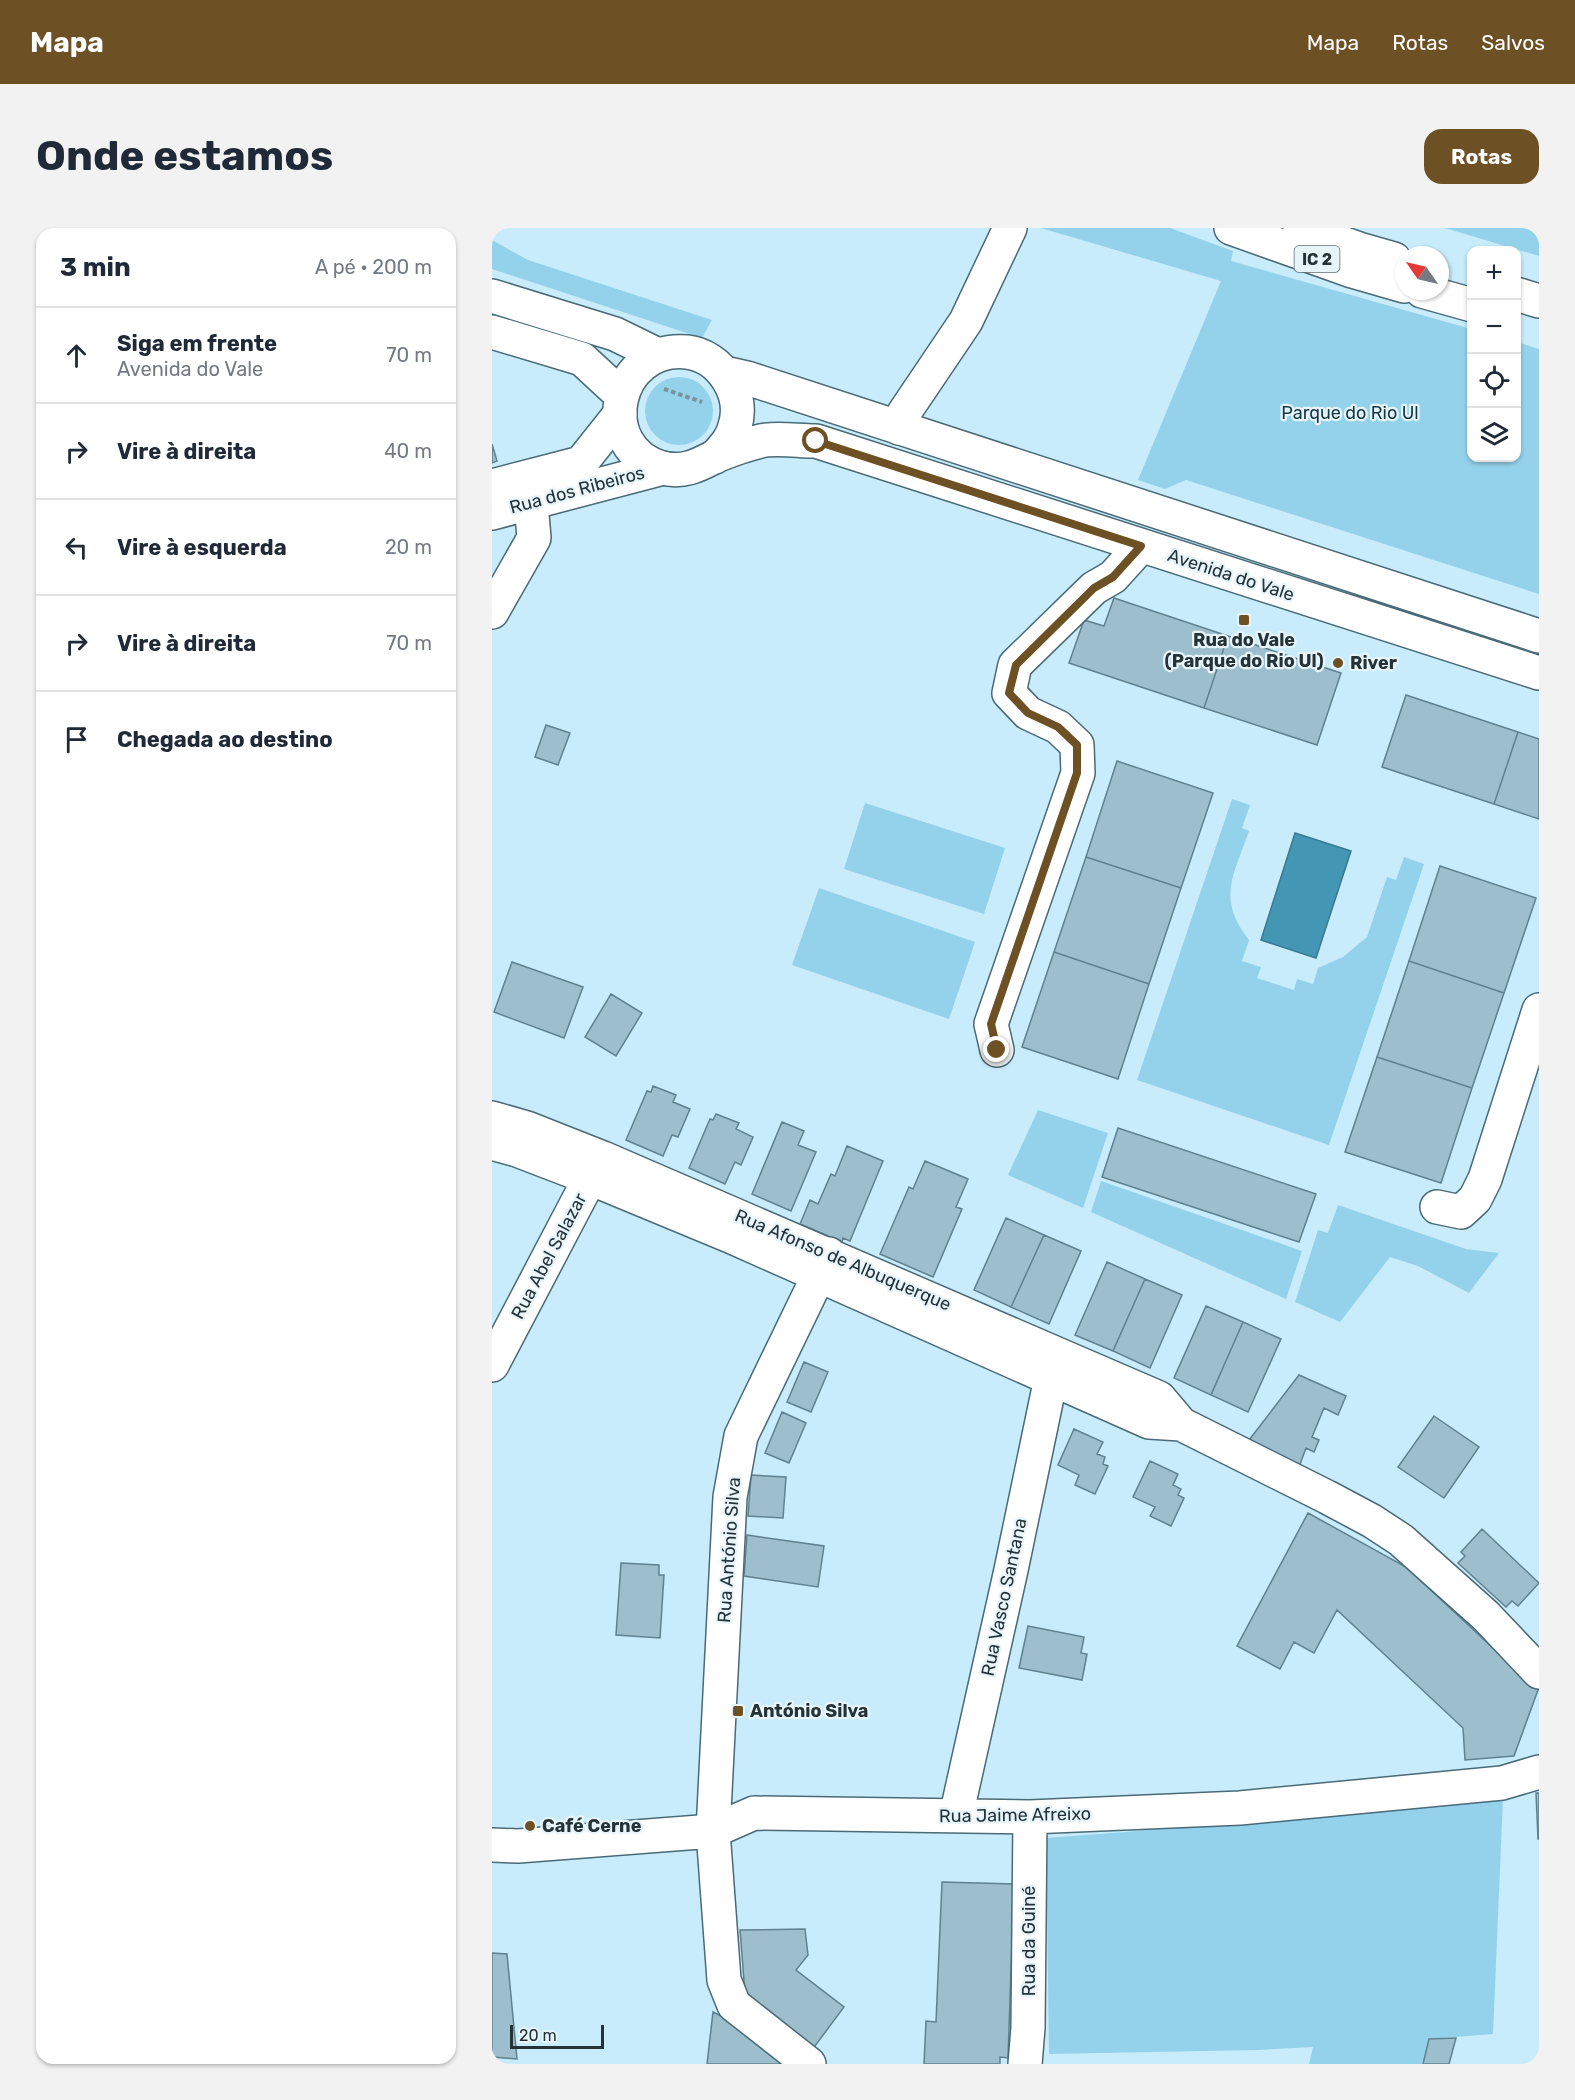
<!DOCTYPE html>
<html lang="pt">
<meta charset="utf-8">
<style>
body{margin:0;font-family:Rubik,sans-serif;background:#f2f2f3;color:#1f2937}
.controls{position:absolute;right:18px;top:18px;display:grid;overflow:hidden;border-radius:12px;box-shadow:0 2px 4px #0004}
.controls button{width:54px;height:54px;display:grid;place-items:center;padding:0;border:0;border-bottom:2px solid #e0e1e3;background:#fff;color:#1f2937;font:30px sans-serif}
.compass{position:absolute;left:903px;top:18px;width:54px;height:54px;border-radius:50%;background:#fff;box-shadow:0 2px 4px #0004;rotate:304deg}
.scale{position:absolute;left:18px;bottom:15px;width:94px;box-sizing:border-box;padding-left:6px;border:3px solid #253339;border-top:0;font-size:16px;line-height:21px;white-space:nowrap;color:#253339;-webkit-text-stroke:4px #e7f5fb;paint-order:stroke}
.stop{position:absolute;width:18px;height:18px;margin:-14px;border:4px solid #6d5024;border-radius:50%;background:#fff}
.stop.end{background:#6d5024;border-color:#fff;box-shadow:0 2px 6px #0008}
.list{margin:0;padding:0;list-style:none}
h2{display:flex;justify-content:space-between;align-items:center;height:78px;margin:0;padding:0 24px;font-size:26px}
h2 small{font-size:20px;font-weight:400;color:#747a83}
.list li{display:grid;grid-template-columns:39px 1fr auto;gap:18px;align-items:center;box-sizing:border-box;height:96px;padding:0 24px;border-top:2px solid #e0e1e3}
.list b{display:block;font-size:22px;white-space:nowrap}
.list p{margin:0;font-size:20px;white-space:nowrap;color:#747a83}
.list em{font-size:20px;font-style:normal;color:#747a83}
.icon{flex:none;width:33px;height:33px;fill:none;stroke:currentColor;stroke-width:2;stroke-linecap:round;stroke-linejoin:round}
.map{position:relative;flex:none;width:1047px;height:1836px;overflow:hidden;border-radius:18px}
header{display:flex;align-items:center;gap:36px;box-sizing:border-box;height:84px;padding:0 30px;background:#6d5024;color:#fff}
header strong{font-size:28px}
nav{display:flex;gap:33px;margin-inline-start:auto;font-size:21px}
.intro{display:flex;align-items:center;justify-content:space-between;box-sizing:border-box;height:144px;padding:0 36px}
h1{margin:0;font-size:42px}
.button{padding:15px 27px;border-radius:18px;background:#6d5024;color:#fff;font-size:21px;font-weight:700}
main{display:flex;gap:36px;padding:0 36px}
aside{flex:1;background:#fff;border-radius:18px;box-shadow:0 2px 4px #0004}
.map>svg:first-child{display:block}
.green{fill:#94d2eb}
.water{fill:#4397b5;stroke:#3a7990;stroke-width:1.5}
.building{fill:#9dbfcd;stroke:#60818e;stroke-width:1.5}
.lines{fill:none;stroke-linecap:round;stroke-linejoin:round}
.minor-casing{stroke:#496a76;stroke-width:36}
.major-casing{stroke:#496a76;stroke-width:36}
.highway-casing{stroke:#496a76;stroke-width:36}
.path{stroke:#79929d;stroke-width:4;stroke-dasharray:4.5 3;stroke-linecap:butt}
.minor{stroke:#fff;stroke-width:33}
.major{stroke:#fff;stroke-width:33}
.highway{stroke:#fff;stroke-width:33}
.route{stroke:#6d5024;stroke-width:8}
.poi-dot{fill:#6d5024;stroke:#e7f5fb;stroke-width:2}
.labels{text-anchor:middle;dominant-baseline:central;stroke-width:4.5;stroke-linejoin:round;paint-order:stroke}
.shield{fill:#e7f5fb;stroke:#5f6d73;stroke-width:1.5}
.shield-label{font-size:16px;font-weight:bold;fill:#253339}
.park-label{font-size:18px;fill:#133947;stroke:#e7f5fb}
.street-label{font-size:18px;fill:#253339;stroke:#e7f5fb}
.poi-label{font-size:18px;font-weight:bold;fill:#253339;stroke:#e7f5fb;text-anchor:start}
</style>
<header>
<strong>Mapa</strong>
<nav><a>Mapa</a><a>Rotas</a><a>Salvos</a></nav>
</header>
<div class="intro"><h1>Onde estamos</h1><a class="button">Rotas</a></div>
<main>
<aside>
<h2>3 min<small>A pé · 200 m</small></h2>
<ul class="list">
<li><svg class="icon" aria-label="ahead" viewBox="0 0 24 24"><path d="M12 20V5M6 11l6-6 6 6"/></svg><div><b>Siga em frente</b><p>Avenida do Vale</p></div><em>70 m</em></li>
<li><svg class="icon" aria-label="right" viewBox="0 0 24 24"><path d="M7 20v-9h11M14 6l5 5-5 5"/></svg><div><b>Vire à direita</b></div><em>40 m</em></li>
<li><svg class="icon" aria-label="left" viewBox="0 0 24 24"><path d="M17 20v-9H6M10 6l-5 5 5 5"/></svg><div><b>Vire à esquerda</b></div><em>20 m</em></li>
<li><svg class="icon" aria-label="right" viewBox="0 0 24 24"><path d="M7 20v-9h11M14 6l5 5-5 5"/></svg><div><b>Vire à direita</b></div><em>70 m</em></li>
<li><svg class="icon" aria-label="arrive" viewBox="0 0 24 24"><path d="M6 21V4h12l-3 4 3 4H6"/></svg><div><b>Chegada ao destino</b></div></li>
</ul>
</aside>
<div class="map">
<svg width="1047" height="1836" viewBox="0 0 1047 1836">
<rect width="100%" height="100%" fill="#c8ecfb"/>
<path class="green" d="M549,0H678L741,23L739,33L979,101L980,230H1024L1025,114L1047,121V366L694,252L673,261L646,252L729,53Z
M953,0H1047V28Z
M0,12L36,32L220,92L210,110L0,41Z
M153 183a34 34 0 1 1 68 0a34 34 0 1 1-68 0Z
M740,571L758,577L750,600L757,603C742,647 724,670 757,712L750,733L769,739L765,750L802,762L805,751L821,756L826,740L851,729L875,709L895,649L904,652L912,629L932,636L837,917L645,852Z
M373,575L513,620L492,686L352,641Z
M327,660L483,714L457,791L300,737Z
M546,882L616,905L591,980L516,947Z
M609,953L810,1023L794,1071L599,984Z
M846,977L974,1021L1007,1025L977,1065L926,1038L898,1029L848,1094L803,1074L826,1002L836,1005Z
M1011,1570L1001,1806L938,1811L931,1836H817L821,1819L765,1822L557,1826L554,1610L634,1604L801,1587Z"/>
<path class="water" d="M803,605L859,623L824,730L769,712Z"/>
<path class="building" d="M0,216L5,233L0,235Z
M622,370L736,408L712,480L577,435L592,392L612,398Z
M736,408L849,445L825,517L712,480Z
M914,467L1026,504L1002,576L890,539Z
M54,497L78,505L66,537L43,529Z
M1026,504L1047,511V591L1002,576Z
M625,533L721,565L689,660L594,629Z
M594,629L689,660L657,756L562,724Z
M948,638L1044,670L1012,765L917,733Z
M562,724L657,756L626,851L530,819Z
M917,733L1012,765L980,860L885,829Z
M20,734L91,759L72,810L2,784Z
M119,766L150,785L124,828L93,809Z
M885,829L980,860L949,955L853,924Z
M161,858L184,867L181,874L198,881L186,909L180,907L171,928L134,912L155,863L159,864Z
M224,886L247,895L244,901L261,909L249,937L243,934L233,956L197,940L218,891L221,892Z
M290,894L312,903L306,917L324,924L299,983L260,966Z
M626,900L824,966L807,1014L610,949Z
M355,918L391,933L358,1013L351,1010L350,1014L308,996L318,972L326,976L339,946L343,948Z
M433,933L476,951L464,979L470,981L441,1049L388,1026L417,959L421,961Z
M514,990L552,1007L519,1079L482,1062Z
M552,1007L589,1023L557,1096L519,1079Z
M615,1034L653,1051L621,1123L583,1107Z
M653,1051L690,1067L658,1140L621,1123Z
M714,1078L751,1094L719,1167L682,1150Z
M751,1094L789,1111L756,1184L719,1167Z
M312,1134L336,1144L319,1184L295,1174Z
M807,1147L854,1168L846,1187L832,1180L820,1209L827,1212L822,1224L814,1220L807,1239L754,1216Z
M290,1184L314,1195L297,1235L273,1225Z
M942,1188L987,1219L952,1270L906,1239Z
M582,1201L611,1214L605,1226L613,1229L611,1236L616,1238L603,1266L583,1257L587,1247L566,1237Z
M658,1233L686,1246L681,1257L689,1261L686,1267L692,1270L679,1298L658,1288L663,1279L641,1269Z
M259,1247L294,1249L291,1290L256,1288Z
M816,1285L914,1339L1046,1462L1022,1528L973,1532L971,1500L845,1382L822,1425L802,1414L788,1441L745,1418Z
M990,1301L1047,1355L1026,1378L1020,1373L1014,1379L966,1335L973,1328L969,1324Z
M255,1307L332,1318L326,1359L252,1348Z
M129,1335L167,1337V1347H172L168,1410L124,1407Z
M536,1398L592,1409L589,1425L595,1426L590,1452L527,1440Z
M1044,1565H1047V1611H1046Z
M450,1654L522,1656L516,1830L508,1829V1836H432L434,1793L444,1794Z
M313,1701L316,1727L304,1742L352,1779L320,1822L253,1765L248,1702Z
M0,1725L15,1726L25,1831L0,1829Z
M221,1784L249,1798L301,1836H215Z
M964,1810L957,1836H931L937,1811Z"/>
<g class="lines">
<defs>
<path id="minor" d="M407,200L412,185L474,93L518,0
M0,258L89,235L128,186
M0,285L171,240
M0,384L42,310L39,275
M505,822L499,796L586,545L585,517L566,499L536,485L517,465L523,437L602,360L621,349L649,318
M0,890L35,900L111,930L667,1170L689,1196
M0,915L25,922L98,950L238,1008L657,1194L689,1196L835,1269L880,1293L909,1312L994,1388L1047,1444
M945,979L969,984L983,971L993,951L1047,782
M0,1137L98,950
M464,1588L519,1342L559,1150
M0,1617L26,1618L221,1603L262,1585L538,1589L748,1580L1010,1555L1047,1544
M317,1836L242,1777L232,1752L221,1603L238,1269L249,1208L337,1026
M533,1836L536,1800L538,1589"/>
<path id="major" d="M0,68L123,106L166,127
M0,104L90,131L129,167
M233,145L255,150L1047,408
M223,229C232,219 240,211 243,198C253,166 229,128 195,124C122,117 101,220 170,240C191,245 205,238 222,229C235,223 261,214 274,212C290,210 308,213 324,213L1047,445"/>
<path id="highway" d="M739,0L860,43L912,58
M808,0L867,21L902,31
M930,63L980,77
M1024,66L1047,73"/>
</defs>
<use href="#minor" class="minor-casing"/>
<use href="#major" class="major-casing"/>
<use href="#highway" class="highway-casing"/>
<path class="path" d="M172,161L210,174"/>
<use href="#minor" class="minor"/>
<use href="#major" class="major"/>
<use href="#highway" class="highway"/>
</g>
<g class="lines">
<path class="route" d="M324,213L649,318L621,349L602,360L524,437L517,465L536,485L566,499L585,517V545L499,796L505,822"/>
</g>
<g class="poi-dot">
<rect x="746" y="386" width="12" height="12" rx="3"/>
<circle cx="846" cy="435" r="6"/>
<rect x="240" y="1477" width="12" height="12" rx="3"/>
<circle cx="38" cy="1598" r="6"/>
</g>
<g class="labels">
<rect class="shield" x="802.5" y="18" width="45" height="26" rx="4.5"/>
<g class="shield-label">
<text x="825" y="31">IC 2</text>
</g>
<g class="park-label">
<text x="858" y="185">Parque do Rio Ul</text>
</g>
<g class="street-label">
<text transform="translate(85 262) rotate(-15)">Rua dos Ribeiros</text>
<text transform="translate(739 347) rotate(18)">Avenida do Vale</text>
<text transform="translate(57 1028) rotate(-62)">Rua Abel Salazar</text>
<text transform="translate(351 1032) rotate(23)">Rua Afonso de Albuquerque</text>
<text transform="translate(237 1322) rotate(-86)">Rua António Silva</text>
<text transform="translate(512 1369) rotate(-78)">Rua Vasco Santana</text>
<text transform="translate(523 1587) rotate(-1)">Rua Jaime Afreixo</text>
<text transform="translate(537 1713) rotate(-90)">Rua da Guiné</text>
</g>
<g class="poi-label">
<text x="752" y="412" text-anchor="middle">Rua do Vale<tspan x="752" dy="21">(Parque do Rio Ul)</tspan></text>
<text x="858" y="435">River</text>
<text x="258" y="1483">António Silva</text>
<text x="50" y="1598">Café Cerne</text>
</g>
</g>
</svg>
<div class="controls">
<button>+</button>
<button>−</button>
<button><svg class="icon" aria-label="locate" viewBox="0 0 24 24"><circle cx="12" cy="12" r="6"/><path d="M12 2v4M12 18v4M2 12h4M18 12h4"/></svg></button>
<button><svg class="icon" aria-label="layers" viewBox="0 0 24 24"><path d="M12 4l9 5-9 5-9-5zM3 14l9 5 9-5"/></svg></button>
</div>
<svg class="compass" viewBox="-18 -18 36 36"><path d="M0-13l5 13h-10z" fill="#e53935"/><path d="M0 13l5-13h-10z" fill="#747a83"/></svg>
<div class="scale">20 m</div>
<div class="stop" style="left:324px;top:213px"></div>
<div class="stop end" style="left:505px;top:822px"></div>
</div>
</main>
